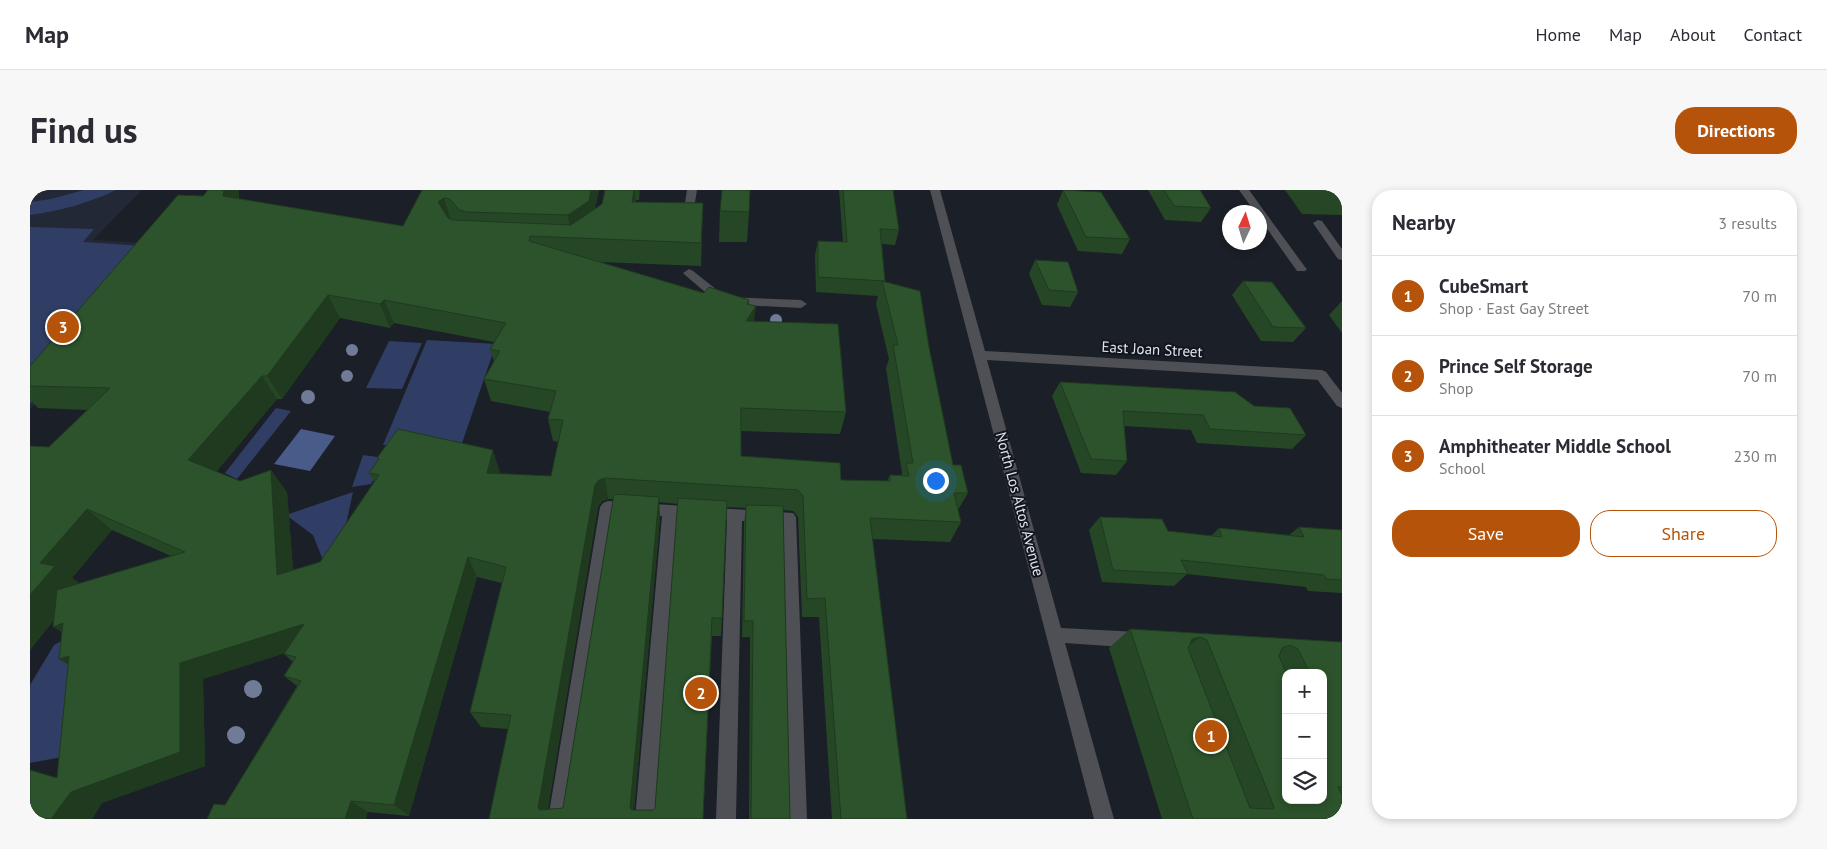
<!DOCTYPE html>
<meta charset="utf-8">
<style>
body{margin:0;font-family:"PT Sans",sans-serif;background:#f7f7f7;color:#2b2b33}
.controls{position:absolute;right:15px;bottom:15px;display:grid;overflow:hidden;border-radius:10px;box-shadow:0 2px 8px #0003}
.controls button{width:45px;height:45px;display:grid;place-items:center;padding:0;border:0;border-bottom:1px solid #e1e1e2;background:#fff;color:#2b2b33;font:25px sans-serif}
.compass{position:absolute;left:1192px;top:15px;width:45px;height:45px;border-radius:50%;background:#fff;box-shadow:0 2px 8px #0003;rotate:4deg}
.you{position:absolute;left:905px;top:290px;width:18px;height:18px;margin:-12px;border:4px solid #fff;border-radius:50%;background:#1a73e8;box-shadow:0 0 0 8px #1a73e833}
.badge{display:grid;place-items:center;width:32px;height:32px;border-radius:50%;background:#b45309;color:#fff;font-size:16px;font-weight:700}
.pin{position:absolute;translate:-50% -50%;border:2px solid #fff;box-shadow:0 1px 5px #0006}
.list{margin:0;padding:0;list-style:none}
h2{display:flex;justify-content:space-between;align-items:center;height:65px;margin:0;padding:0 20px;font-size:21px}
h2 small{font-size:16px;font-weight:400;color:#7c7c81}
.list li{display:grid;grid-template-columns:32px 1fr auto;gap:15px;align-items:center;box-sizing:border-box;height:80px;padding:0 20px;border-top:1px solid #e1e1e2}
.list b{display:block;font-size:19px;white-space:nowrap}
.list p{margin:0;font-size:16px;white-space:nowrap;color:#7c7c81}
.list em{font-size:16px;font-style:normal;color:#7c7c81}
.actions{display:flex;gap:10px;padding:15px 20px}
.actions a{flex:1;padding:11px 0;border:1px solid #b45309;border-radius:20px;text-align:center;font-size:18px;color:#b45309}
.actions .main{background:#b45309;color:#fff}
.icon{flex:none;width:28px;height:28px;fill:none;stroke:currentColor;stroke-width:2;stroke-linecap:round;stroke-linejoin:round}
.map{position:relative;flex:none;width:1312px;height:629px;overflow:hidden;border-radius:20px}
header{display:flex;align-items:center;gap:30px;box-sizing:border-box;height:70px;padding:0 25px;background:#fff;border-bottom:1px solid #e1e1e2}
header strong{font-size:24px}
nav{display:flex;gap:28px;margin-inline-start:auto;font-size:18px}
.intro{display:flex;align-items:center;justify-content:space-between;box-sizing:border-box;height:120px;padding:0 30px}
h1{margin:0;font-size:35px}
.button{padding:12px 22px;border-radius:20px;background:#b45309;color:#fff;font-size:18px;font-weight:700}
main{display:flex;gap:30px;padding:0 30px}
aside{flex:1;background:#fff;border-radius:20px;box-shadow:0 2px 8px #0003}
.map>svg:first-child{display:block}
.built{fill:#222836}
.green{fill:#303e65}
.water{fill:#495b89}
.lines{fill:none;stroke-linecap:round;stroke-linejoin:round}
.lane{fill:#4e5055;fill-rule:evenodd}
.street{fill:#4e5055;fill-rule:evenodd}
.tree{fill:#707b97}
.wall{fill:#264726;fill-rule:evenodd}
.shaded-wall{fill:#1f3a1f}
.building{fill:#2c532c;stroke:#1f3a1f;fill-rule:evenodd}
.labels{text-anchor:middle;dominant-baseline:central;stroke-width:4;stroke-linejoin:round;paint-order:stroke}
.street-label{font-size:15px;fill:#e1e4ea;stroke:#12151e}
</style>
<header>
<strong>Map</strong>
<nav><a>Home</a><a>Map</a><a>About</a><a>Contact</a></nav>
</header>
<div class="intro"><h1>Find us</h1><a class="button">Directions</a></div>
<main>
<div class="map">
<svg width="1312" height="629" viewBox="0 0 1312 629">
<rect width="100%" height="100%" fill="#1b1f27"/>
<path class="built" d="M0,0H112L63,50L131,54L0,220Z"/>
<path class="green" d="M54,0H86C59,13 30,21 0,25V12L21,9Z
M0,37L64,39L53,52L129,57L0,214Z
M397,150L466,154L430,259L353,255Z
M359,151L392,153L372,199L336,198Z
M246,218L261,221L207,289L195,283Z
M333,265L355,268L341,294L322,297Z
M323,302L308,372L296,378L283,345L256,325Z
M39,447L43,552L32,567L0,573V495L24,455Z"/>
<path class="water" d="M271,239L305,246L280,281L244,274Z"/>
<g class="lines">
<path class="lane" d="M657,0H667L664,18H639L638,16L639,14L655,13Z
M1288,30L1292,31L1312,59V70L1308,69L1283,33Z
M659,79L663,81L696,107L771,110L777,114L771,118L689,114L655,85L653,83Z
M1291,180L1296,182L1312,203V218L1307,216L1284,185L1286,182Z
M578,311L763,323L766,327L777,629H757L751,333L712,331L706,629H686L697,330L647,327L625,629H605L632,326L585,323L538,629H518L570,317L573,313Z"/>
<path class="street" d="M900,0H910L955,161L1291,180L1296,182L1298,185L1296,188L1291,190L957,170L1031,438L1108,442L1114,444L1117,450L1114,456L1108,458L1035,453L1084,629H1064Z
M1209,0H1219L1275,77L1277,79L1275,81H1267L1230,29V22H1225Z"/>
</g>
<g class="tree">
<circle cx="746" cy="130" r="6"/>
<circle cx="322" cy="160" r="6"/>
<circle cx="317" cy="186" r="6"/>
<circle cx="278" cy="207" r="7"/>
<circle cx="223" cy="499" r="9"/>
<circle cx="206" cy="545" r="9"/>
</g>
<path class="wall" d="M392,0H569L565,19L572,14L575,0H610L609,10H606V12L673,13L671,76L569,72L674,103L719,114L724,131L816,222L810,244L711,241V266L811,290L857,291L860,285H871L872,283L856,178L859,169L846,114L848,106L786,102L785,65L788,51L813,52L809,0H863L869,40L865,55L852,54L855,92L899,157L923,275L938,303L928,320L931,332L920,352L842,349L877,629H802L789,427H772L768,327L763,321L753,320L760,629H719L720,447H712L714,333L716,318L696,317L692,428L691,446H682L673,629H459L478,539L451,537L440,522L472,393L447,387L379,626L338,622L195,615L267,496L254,486L263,472L254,464L255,463L173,489L175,576L72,613L62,629H0L27,588L38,475L29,469L32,442L24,430L0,460V256L19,257L58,220L8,218L0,210V176L173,6L209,1V9L373,36ZM310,128L360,138L364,133L464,152L460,159L464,172L454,189L461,211L520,222L518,229L523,251L529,252L521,286L470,284V282L347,268L348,270L339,283L344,292L290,372L263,380L257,302L210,291L186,282L247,209H252ZM578,309H583L533,618L518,619L568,317L572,311ZM629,312L648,314L625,618L623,620H604L630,328ZM82,340L141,366L50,394L42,388Z
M1033,0L1100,49L1092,64L1048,61L1027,15Z
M1118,0H1170L1181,18L1171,32L1135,30Z
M1255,0H1312V25L1272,24Z
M690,21L719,22L717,52H689Z
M1005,70L1048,102L1040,117L1012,115L999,84Z
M1213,91L1276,138L1263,152L1231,151L1202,105Z
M1312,111V143L1299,125Z
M1030,192L1224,216L1276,245L1262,259L1167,253L1161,240L1094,236L1097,271L1086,285L1051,283L1022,206Z
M1070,327L1138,341L1181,346L1189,338L1259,345L1269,337L1312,340V403L1278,401L1276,397L1157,384L1144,396L1072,392L1059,340Z
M1100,439L1312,452V629H1132L1079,458ZM1256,483H1293V610Z"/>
<path class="shaded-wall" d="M194,0H209V1L206,29L193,6Z
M561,0H569V2L561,34L541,48L538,25Z
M604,0H605L607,20L602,12Z
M608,0H610L609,10Z
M414,8L421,31L415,36L408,12Z
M298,105L310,128L252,209L237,186Z
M354,110L364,133L360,138L350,114Z
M719,110L718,129L726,116L723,140L715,137L717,114Z
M232,186L247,209L177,292L158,270Z
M463,260L470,282L465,304L457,283Z
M241,280L257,302L265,404L247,385Z
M575,288L578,309L572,311L568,317L516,629L508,618L565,295L569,290Z
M629,307L630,328L603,629L600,618Z
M57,319L82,340L42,388L53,395L0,459V405L10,373Z
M438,367L447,387L379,626L364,615Z
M33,433L52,455L23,437Z
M274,434L291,452L173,489L175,576L72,613L62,629H21L41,602L150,473Z
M1170,447L1146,465L1162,449Z
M39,466L58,486L29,469Z
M321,611L338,622L336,629H315Z"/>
<path class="building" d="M178,0H194L193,6L373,36L392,0H561L559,11L538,25L437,22L429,20L420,9L414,8L408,12L418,28L423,30L541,35L572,14L575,0H604L602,12L673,13L671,53L500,46L499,51L674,103L679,97L719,110L717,114L726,116L716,131L808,134L816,222L711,218V266L810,273L811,290L860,291V285L879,286L876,273H883L863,155H868L852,91L890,101L899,157L923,275H931L938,303H924L931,332L840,328L877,629H811L795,408L777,409L773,306L768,300L575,288L569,290L565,295L508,618L510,620L533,618L584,304L629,307L600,618L602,620H623L625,618L648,308L697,311L692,428H682L673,629H459L481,525L440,522L476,377L438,367L364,615L321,611L315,629H177L184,614L195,615L271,491L254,486L266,467L254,464L274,434L150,473V562L41,602L21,629H0V580L27,588L39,466L29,469L33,433L23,437L27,400L155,362L57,319L10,373L25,376L0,405V256L19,257L80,198L0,196V176L148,5L173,6ZM298,105L350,114L354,110L476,133L460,159L470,161L454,189L526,201L518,229L533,230L521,286L457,283L463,260L368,239L347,268L349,269L339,283L349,285L290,372L247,385L241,280L210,291L158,270L232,186H237Z
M692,0H720L719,22L690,21Z
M813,0H863L869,40L850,39L855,91L788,87V51L817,52Z
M1033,0L1071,2L1100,49L1056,47Z
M1134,0H1170L1181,18L1144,16Z
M1005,70L1038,72L1048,102L1019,100Z
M1213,91L1242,92L1276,138L1243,137Z
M1030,192L1205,202L1224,216L1260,218L1276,245L1180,239L1173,225L1093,221L1097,271L1061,269Z
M716,315L753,316L760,629H721L723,431H714Z
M1070,327L1132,329L1138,341L1192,347L1189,338L1274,347L1269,337L1312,340V390L1296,389L1294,385L1151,370L1158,384L1083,380Z
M1100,439L1312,452V597H1308L1312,605V629H1163ZM1170,447L1177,450L1244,617L1243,619L1220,618L1158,458L1162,449ZM1260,455L1268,459L1280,483H1293V610H1256V483L1249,466L1252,458Z"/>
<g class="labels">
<g class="street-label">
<text transform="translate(1122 159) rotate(3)">East Joan Street</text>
<text transform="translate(990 314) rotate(75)">North Los Altos Avenue</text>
</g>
</g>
</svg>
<div class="controls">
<button>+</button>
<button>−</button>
<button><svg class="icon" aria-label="layers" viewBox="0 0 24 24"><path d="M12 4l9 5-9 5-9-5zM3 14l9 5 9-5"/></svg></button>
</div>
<svg class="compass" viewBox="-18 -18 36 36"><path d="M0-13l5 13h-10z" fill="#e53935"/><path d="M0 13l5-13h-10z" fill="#7c7c81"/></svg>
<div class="you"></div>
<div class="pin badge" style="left:1181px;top:546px">1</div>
<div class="pin badge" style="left:671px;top:503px">2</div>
<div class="pin badge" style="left:33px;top:137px">3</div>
</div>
<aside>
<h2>Nearby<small>3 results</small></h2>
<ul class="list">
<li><span class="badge">1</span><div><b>CubeSmart</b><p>Shop · East Gay Street</p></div><em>70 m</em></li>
<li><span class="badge">2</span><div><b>Prince Self Storage</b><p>Shop</p></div><em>70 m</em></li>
<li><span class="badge">3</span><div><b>Amphitheater Middle School</b><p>School</p></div><em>230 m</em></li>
</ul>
<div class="actions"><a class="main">Save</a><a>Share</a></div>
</aside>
</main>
